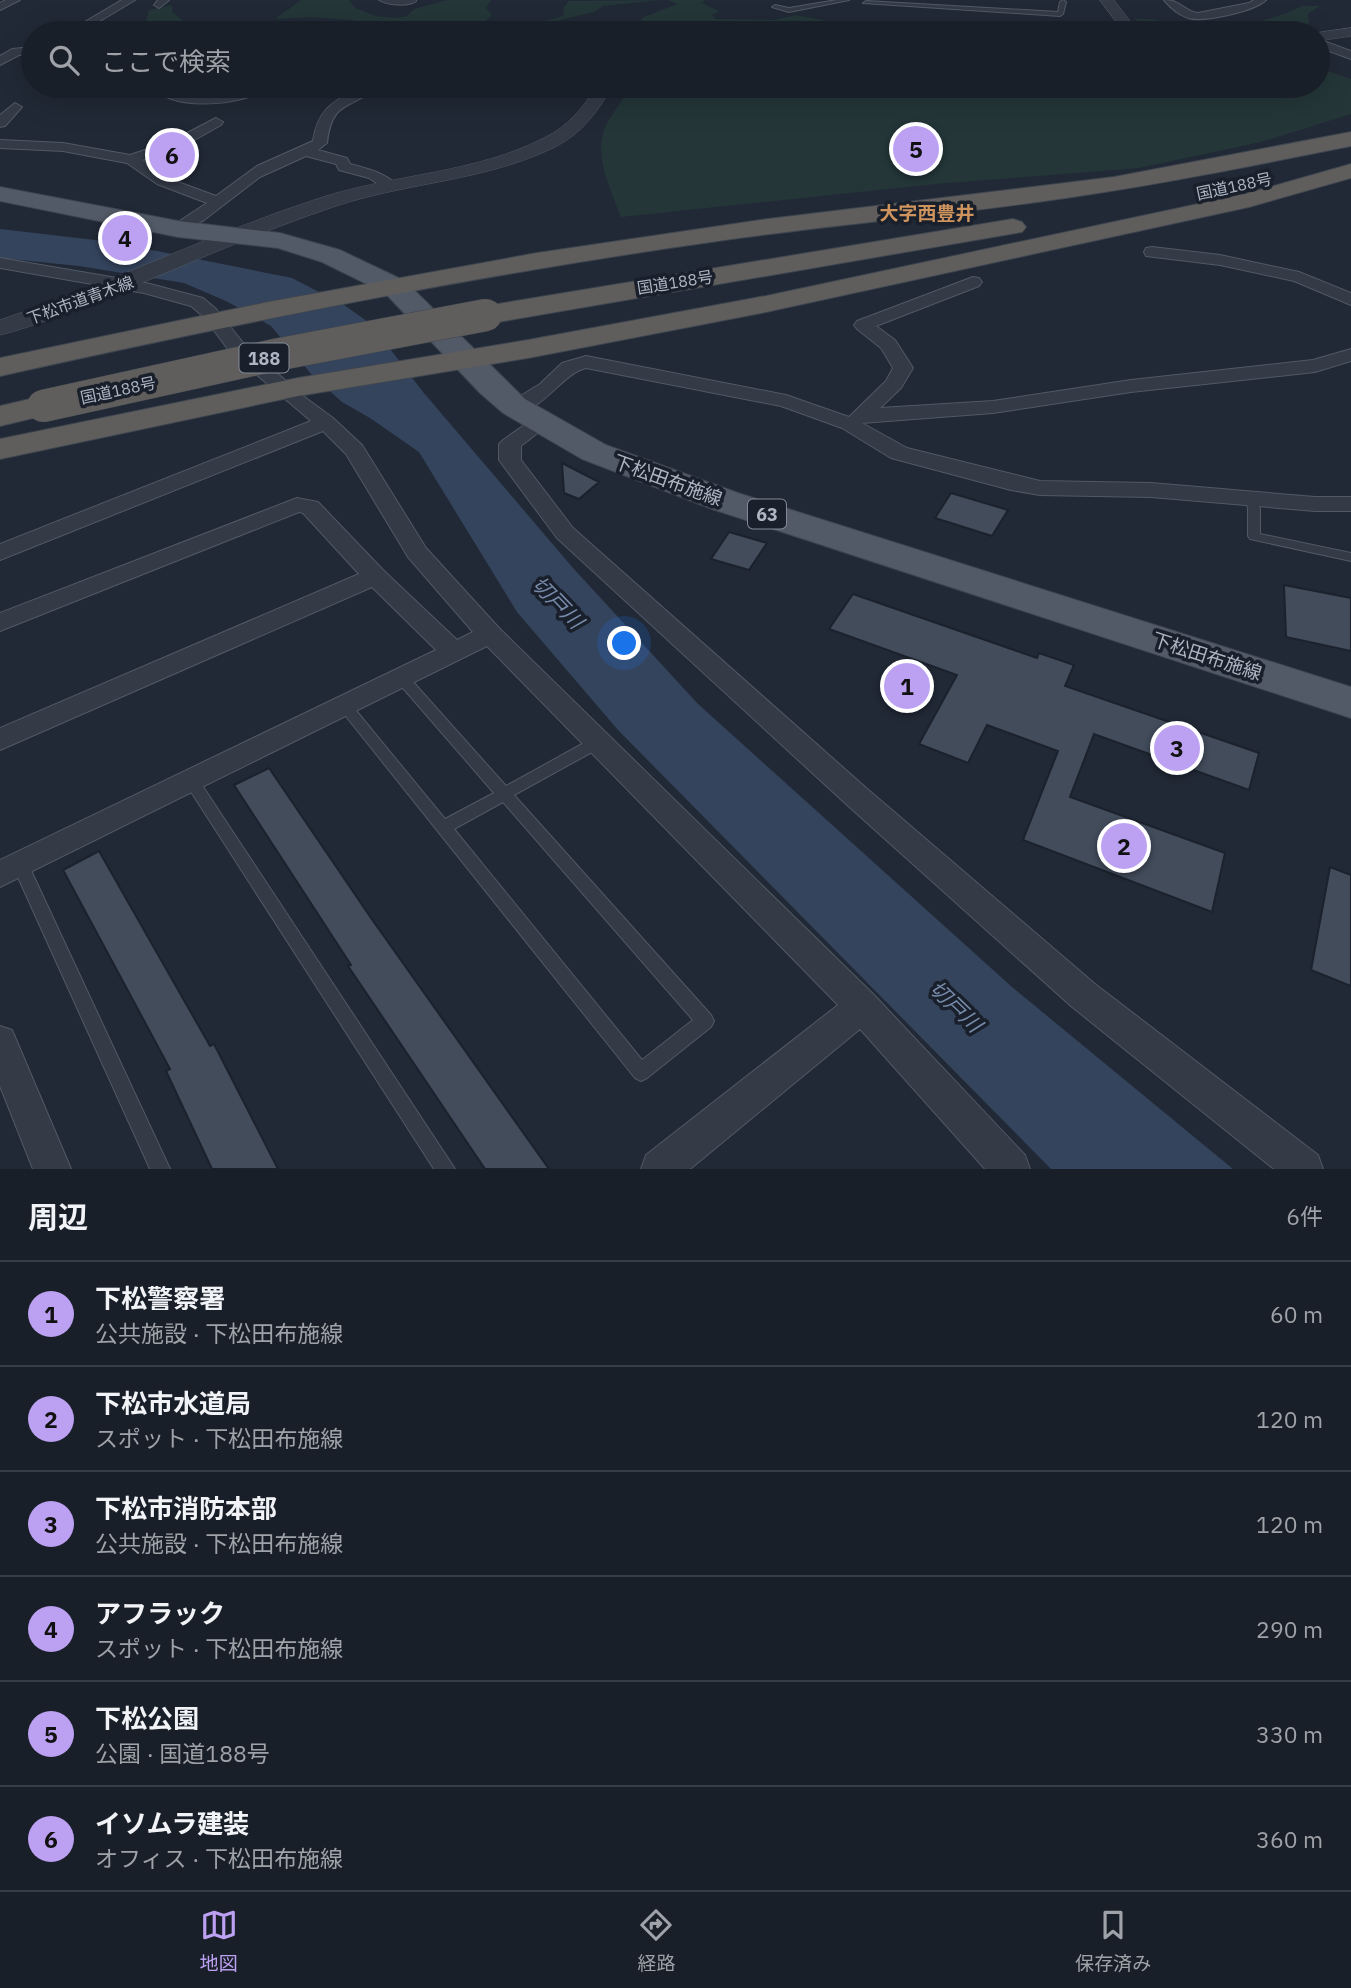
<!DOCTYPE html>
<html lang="ja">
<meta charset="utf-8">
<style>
body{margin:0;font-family:"IBM Plex Sans","Noto Sans JP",sans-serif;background:#222730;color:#f1f3f6}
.you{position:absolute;left:625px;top:644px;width:24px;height:24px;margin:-18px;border:5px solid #fff;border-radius:50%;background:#1a73e8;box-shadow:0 0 0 10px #1a73e833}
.badge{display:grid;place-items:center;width:46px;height:46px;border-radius:50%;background:#bca0f2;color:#111;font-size:23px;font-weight:700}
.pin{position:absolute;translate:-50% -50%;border:4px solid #fff;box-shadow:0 2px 7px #0006}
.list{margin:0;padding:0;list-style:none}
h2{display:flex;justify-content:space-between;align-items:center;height:91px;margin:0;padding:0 28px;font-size:30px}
h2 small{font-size:23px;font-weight:400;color:#9fa2a8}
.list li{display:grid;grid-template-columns:46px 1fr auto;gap:21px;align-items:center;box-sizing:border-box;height:105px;padding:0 28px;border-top:2px solid #373d45}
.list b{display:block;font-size:26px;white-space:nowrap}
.list p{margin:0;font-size:23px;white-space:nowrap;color:#9fa2a8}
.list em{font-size:23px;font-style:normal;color:#9fa2a8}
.icon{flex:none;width:38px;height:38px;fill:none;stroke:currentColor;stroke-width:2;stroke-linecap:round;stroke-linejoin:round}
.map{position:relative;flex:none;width:1351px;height:1169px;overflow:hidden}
.search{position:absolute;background:#191f28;box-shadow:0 7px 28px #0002;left:21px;right:21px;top:21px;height:77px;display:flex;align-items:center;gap:18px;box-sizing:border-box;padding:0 24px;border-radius:38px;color:#9fa2a8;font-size:26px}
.sheet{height:721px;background:#191f28}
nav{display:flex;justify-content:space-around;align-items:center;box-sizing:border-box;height:98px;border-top:2px solid #373d45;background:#191f28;font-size:19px;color:#9fa2a8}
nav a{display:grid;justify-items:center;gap:4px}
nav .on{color:#bca0f2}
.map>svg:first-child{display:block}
.green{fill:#243638}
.water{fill:#35445d}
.building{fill:#424c5b;stroke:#1b222d;stroke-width:2}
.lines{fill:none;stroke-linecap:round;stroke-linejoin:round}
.service-casing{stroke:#515965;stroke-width:2}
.minor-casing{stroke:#515965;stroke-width:2}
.tertiary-casing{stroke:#515965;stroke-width:1}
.primary-casing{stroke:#3d4450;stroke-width:2}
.trunk-casing{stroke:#3e4651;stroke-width:2}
.service{fill:#343b47;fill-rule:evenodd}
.minor{fill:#343b47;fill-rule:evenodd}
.tertiary{fill:#343b47;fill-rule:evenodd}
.primary{fill:#525a67;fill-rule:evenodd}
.trunk{fill:#605e5c;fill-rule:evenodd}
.trunk-bridge-casing{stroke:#3e4651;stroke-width:33;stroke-linecap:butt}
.trunk-bridge{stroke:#605e5c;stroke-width:32}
.labels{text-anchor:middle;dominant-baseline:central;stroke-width:7;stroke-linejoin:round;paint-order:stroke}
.far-street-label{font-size:16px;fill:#aeb6c4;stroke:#1a202b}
.shield{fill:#1a202b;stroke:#828996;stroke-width:2}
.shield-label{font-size:18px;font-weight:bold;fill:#aeb6c4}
.far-quarter-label{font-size:19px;font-weight:bold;fill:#cf945e;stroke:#1a202b}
.street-label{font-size:19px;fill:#aeb6c4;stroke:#1a202b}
.water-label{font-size:21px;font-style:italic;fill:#778bab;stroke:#1a202b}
</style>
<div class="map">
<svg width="1351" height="1169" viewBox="0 0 1351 1169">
<rect width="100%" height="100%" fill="#212936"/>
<path class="green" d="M301,0H349L355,8L376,16L395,18L407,16L414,9L447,0H491L486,8L492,15L483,23C504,35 541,22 563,16L564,7L569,1L660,0L603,6L594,12L543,24L523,33H384L368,31L353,20L311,17L275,19Z
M668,0H705L702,3L719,11L712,15L715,19L774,20L796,15L838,23L828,28L746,26L685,29L640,24L642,18L677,4Z
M172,5V12L185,22L206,25L209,33H163L146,22L149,10Z
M1302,6H1320L1308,14L1309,26C1265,36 1173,42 1134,19C1154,17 1169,24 1189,26C1224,30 1270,23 1302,6Z
M1318,68L1351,79V114L1261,142L1139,168L936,184L621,217C611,191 596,161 603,133C607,118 624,101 630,86H1318Z"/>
<path class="water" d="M0,229L112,242L292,278L344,305L371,324L423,392L573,568L698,704L1012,987L1233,1169H1051L618,730L517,612L419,452L370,418L342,402L312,375L271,326L226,301L184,283L79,266L0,258Z"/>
<path class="building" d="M562,463L599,482L579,499L564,493Z
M951,493L1008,510L992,536L935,518Z
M729,532L767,543L749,570L711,559Z
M1284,585L1351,598V651L1286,637Z
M853,594L1037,658L1039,653L1074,665L1065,686L1259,753L1249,790L1094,734L1070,797L1225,853L1212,912L1023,840L1058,751L987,725L968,763L919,744L957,675L829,629Z
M269,768L371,918L549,1169H485L348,966L351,965L234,785Z
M99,851L210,1046L214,1044L278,1169H212L166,1071L170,1069L63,870Z
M1330,867L1351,875V986L1311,970Z"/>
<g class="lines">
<defs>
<path id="service" d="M837,0H849L789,12L772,7L775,5L789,8Z
M1063,0L1066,2L1063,14L1060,16L863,3L866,1L1058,12L1060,2Z
M1251,496L1255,497L1260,508V534L1351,553V561L1250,539L1248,536V508L1245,499Z
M401,672L406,674L506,786L593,738H603L605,742L603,746L514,795L711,1015L714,1021L711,1027L647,1078L641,1081L635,1078L337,705L339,702H349L445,819L494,793L396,680L394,677L396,674ZM503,802L693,1020L642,1060L454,829Z
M191,774L196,776L455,1169H434L186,784L184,780L186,776Z
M20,858L25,860L28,864L170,1169H150L12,864L15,860Z"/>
<path id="minor" d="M6,0H20L0,10V3Z
M122,0H135L80,33H66Z
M158,0H169L159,8L154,5Z
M379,0H416V1C408,7 387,5 379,0Z
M1164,0C1181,0 1184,11 1198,13L1249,3L1254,0H1266C1255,11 1200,24 1186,17C1178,14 1169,6 1164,0Z
M374,29L379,33H363L365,31Z
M1318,39L1351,51V59L1318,47Z
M33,47V55H19L0,65V56L12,49Z
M254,86H268C250,105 182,110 162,94C171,86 226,103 254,86Z
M362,86H377C352,111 332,98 327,143L318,150L347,158L350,164C368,169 384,172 397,185L394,188H384L369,178L339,170L336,164L306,156L260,177L204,220L178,234L170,229L172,226L207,203L157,184L127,163L63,151L0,148V140L63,143L130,155L172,141L216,118L223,122L221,125L182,147L142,160L167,178L216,196L257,166L313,141C318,107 335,101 362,86Z
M15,103L22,107L5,126L0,127V115Z
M1152,247L1220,255L1299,272L1351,293V305L1294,281L1220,265L1146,256L1144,252L1146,248Z
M0,258L146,283L203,298L216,309L244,344L303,396L333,418L362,445L426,548L499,628L874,995L1025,1155L1030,1169H985L860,1029L690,1169H641L646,1155L838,1005L487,646L0,887V860L436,650L372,587L0,750V728L359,574L303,513L299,512L0,631V613L297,498L318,502L384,571L457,640L473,632L408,557L346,454L323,431L0,560V544L311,421L230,352L204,317L191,306L144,293L0,268Z
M973,277L979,278L982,282L979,286L876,326L895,340L913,368L901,388L880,408L993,401L1131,380L1313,360L1351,349V361L1315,372L1131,392L993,413L862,423L907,448L1040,481L1151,483L1315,497H1351V511H1315L1151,497L1040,495L1011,490L891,458L842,428L781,406L586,368C558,375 541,419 507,410L504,406L540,384L562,363L586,356L786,395L849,417L886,381L893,368L881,348L857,329L854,325L857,321Z
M540,417L547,419L550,423L521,446V460L573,528L865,787L1095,984L1318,1155L1323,1169H1274L1071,1006L845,803L557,538L499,460V444L503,440L533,419Z
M0,1026L12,1030L71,1169H33L0,1086Z"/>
<path id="tertiary" d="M1100,0H1114L1139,33H1125Z
M762,26L856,29L863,33H693L700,29Z
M1351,28V36L1318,41V33H1315Z
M596,86H612C599,111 581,134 555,147C486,181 408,182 336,206C261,231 188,264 115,294C77,309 39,325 0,335V320C110,284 214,232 323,197C396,174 476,173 544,138C567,127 584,108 596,86Z"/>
<path id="primary" d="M0,187L178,221L280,233L340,250L405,281L525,399L606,445L738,493L1351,687V718L712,509L582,459L503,413L480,393L385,293L322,262L278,248L178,237L0,201Z"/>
<path id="trunk" d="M1351,132V146C1256,165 1162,184 1066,198C951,215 834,224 718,241C476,275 238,323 0,376V358L268,302L537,253L768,219L1114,177Z
M1351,164V178L1249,207L766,312L528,358L298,396L0,459V439L298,378L528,340L766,296L1245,194Z
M1013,219L1022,222L1026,227L1022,232L486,324L476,321L472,315L476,309L486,306Z
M43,396L54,399L59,406L54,413L0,426V406Z"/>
</defs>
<use href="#service" class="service-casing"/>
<use href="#minor" class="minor-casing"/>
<use href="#tertiary" class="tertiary-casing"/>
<use href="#primary" class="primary-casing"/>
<use href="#trunk" class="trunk-casing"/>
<use href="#service" class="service"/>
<use href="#minor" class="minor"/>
<use href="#tertiary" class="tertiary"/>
<use href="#primary" class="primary"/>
<use href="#trunk" class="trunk"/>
<defs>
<path id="trunk-bridge" d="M43,406L275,355L486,315"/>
</defs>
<use href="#trunk-bridge" class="trunk-bridge-casing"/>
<use href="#trunk-bridge" class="trunk-bridge"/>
</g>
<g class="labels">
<g class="far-street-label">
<text transform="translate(1234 186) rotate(-12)">国道188号</text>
<text transform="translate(675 282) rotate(-9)">国道188号</text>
<text transform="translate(80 300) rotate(-20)">下松市道青木線</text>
<text transform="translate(118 390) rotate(-12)">国道188号</text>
</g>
<g class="shield">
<rect x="239.5" y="343.5" width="49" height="29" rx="5"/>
<rect x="748" y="499.5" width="38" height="29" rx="5"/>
</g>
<g class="shield-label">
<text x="264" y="358">188</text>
<text x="767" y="514">63</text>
</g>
<g class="far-quarter-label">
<text x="927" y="213">大字西豊井</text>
</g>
<g class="street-label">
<text transform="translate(668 480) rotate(20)">下松田布施線</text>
<text transform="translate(1207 656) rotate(18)">下松田布施線</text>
</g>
<g class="water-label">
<text transform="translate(558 602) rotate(46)">切戸川</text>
<text transform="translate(956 1006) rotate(44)">切戸川</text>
</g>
</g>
</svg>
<div class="you"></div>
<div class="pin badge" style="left:907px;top:686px">1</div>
<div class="pin badge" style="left:1124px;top:846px">2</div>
<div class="pin badge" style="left:1177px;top:748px">3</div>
<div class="pin badge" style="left:125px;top:238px">4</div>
<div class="pin badge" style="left:916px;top:149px">5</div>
<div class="pin badge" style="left:172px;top:155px">6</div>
<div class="search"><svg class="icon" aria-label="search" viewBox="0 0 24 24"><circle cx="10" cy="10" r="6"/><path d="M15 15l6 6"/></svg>ここで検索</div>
</div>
<section class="sheet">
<h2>周辺<small>6件</small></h2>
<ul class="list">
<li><span class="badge">1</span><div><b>下松警察署</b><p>公共施設 · 下松田布施線</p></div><em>60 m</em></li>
<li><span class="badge">2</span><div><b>下松市水道局</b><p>スポット · 下松田布施線</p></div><em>120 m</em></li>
<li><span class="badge">3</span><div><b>下松市消防本部</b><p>公共施設 · 下松田布施線</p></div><em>120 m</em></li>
<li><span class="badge">4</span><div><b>アフラック</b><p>スポット · 下松田布施線</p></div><em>290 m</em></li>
<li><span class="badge">5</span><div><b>下松公園</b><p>公園 · 国道188号</p></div><em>330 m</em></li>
<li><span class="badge">6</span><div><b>イソムラ建装</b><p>オフィス · 下松田布施線</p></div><em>360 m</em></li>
</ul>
</section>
<nav>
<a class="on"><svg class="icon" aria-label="map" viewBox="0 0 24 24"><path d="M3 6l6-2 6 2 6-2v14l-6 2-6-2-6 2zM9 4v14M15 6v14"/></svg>地図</a>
<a><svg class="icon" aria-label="directions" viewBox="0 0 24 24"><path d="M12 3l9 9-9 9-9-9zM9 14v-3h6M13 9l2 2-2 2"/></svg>経路</a>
<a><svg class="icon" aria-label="saved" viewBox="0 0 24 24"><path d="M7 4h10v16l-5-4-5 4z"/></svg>保存済み</a>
</nav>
